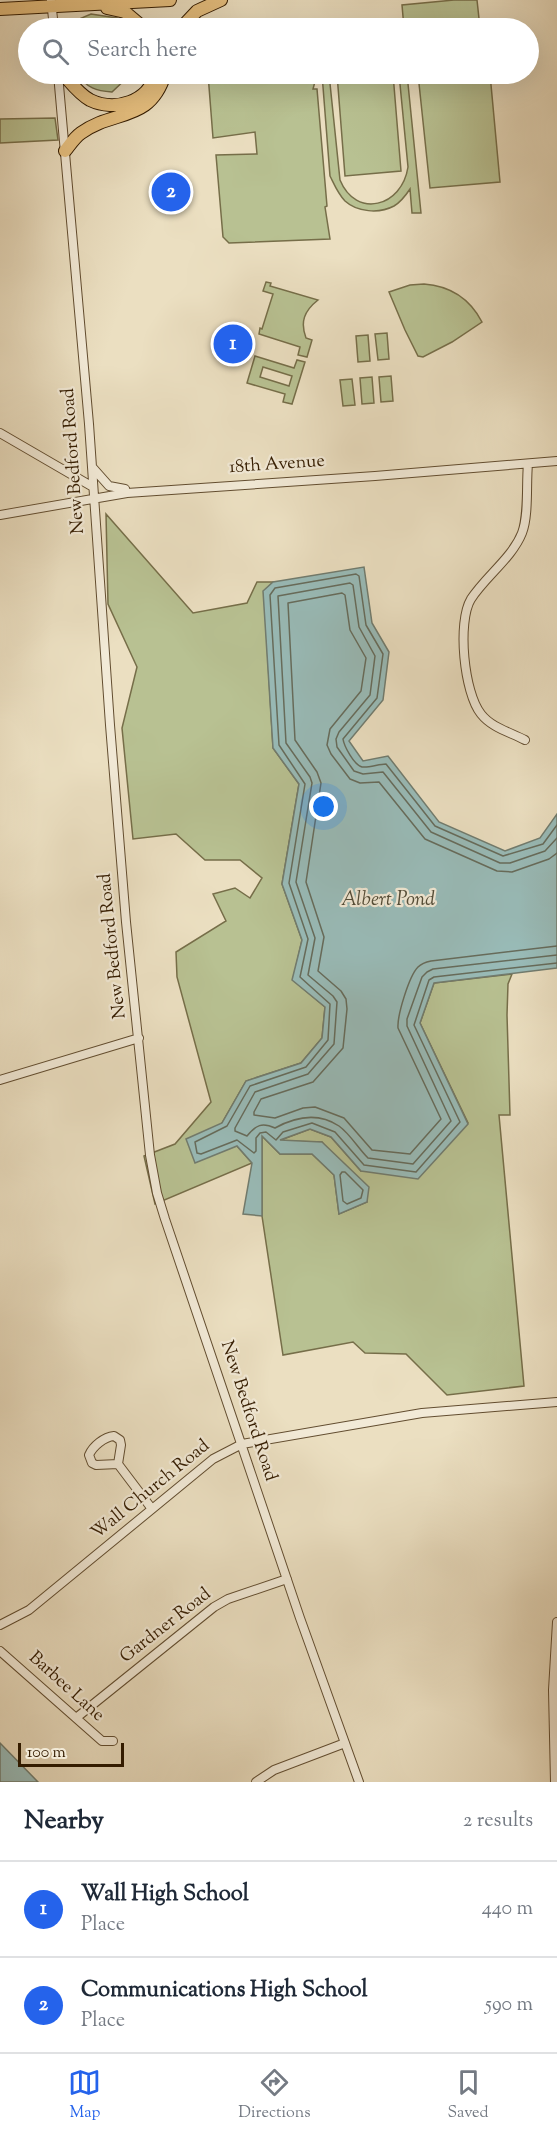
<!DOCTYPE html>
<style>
body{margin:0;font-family:"Sorts Mill Goudy",serif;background:#f6f6f7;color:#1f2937}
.scale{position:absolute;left:18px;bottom:15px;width:106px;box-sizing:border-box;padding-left:6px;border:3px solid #341c00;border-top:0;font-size:16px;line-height:21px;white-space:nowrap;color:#341c00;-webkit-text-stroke:4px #f2ead7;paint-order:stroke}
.you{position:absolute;left:324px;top:807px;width:21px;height:21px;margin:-15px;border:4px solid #fff;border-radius:50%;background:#1a73e8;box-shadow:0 0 0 9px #1a73e833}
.badge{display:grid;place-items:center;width:39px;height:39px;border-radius:50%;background:#2563eb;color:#fff;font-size:20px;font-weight:700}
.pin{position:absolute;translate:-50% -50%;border:3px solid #fff;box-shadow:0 2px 6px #0006}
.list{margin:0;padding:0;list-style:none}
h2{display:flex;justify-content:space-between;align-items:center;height:78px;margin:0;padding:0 24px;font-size:26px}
h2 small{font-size:20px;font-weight:400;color:#747a83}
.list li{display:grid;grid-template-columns:39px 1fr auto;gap:18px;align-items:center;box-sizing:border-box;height:96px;padding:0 24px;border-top:2px solid #e0e1e3}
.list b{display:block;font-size:22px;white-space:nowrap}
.list p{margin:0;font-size:20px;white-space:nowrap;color:#747a83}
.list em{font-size:20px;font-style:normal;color:#747a83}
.icon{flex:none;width:33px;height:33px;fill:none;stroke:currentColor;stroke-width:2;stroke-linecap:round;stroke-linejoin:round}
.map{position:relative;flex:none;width:557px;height:1782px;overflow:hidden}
.search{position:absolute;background:#fff;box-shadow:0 6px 24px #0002;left:18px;right:18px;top:18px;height:66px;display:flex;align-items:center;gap:15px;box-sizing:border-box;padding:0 21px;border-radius:33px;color:#747a83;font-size:22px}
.sheet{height:270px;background:#fff}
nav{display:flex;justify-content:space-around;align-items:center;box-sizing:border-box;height:84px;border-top:2px solid #e0e1e3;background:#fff;font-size:16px;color:#747a83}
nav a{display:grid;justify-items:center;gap:3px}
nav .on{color:#2563eb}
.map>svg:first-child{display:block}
.green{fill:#b8c192;stroke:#766e49;stroke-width:1.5;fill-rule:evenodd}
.water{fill:#99bcb9;stroke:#717c6f;stroke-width:1.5}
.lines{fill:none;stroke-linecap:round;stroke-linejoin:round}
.shore{stroke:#666c5c;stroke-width:1.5}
.minor-casing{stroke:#624d30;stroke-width:10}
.highway-casing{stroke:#341c00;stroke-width:14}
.minor{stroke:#f2ead7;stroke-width:8}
.highway{stroke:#e6c080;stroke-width:12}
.labels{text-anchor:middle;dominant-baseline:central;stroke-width:4.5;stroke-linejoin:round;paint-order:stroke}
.street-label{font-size:18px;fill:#341c00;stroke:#f2ead7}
.water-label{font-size:20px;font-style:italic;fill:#524c38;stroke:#f2ead7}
</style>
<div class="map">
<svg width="557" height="1782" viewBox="0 0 557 1782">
<rect width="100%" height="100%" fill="#ebdfc1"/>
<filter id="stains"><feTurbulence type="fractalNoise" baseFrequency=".00333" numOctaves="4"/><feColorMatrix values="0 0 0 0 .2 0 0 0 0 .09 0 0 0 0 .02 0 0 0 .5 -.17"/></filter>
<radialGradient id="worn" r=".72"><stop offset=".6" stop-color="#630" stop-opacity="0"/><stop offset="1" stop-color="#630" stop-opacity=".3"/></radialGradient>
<path class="green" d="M454,0H477L480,28H404L402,5Z
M91,14L117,18L133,28H70L72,22Z
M358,21L375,22L387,28H339L344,25Z
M78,74H131L112,92C97,91 86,88 78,74Z
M208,74H317L313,89H317L327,206L325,207L330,239L229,243L223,237L216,155L257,154L255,132L213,138Z
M322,74H329L340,180C356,219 402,207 408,167L399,74H407L421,213H412L410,189C406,195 401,202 394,206C379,214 357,212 345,201C338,194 334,184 330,176Z
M337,74H393L401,171L345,176Z
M418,74H490L500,182L430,188Z
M55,118L58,140L0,143V119Z
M266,282L271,283L270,286L318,300C304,311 300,322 306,338L312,340L307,357L298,355L300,347L259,334L260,328L262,329L273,294L263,291Z
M424,284C451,286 470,299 482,322L452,342L423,357L418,356L405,330L389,292L410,285Z
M387,333L389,359L378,360L375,334Z
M368,335L370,361L358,362L356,336Z
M255,356L294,368L297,360L305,362L292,404L283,402L285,394L247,383ZM263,367L292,376L289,386L260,377Z
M391,376L393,401L381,402L379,377Z
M372,377L374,403L362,404L360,378Z
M352,379L355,405L343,406L340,380Z
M106,514L193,613L247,603L257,582H273L264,592L273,748L299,784L282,884L302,940L293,980L325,1007L322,1038L301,1063L246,1081L222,1123L237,1146L252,1163L155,1204L144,1156L175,1144L211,1102L177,977L176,952L226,921L213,894L235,888L250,898L262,878L240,860H205L176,834L133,839L122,728L137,667L108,604Z
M512,974L508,984L507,1015L510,1115H499L524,1386L447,1395L406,1354L365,1353L353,1342L283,1355L262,1216V1136L280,1154H312L334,1175L339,1214L367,1202L322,1142L278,1141L310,1129L331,1137L361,1171L468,1123L420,1023L434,983Z"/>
<path class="water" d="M364,567L372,623L389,652L383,700L349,741L363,761L388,756L439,822L505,851L540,838L557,814V968L434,983L420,1023L468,1124L418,1179L361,1171L331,1137L310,1129L280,1140L322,1142L369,1187L367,1202L339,1214L334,1175L312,1154H280L262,1136V1216L243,1214L252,1163L237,1146L195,1163L186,1139L222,1123L246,1081L301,1063L322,1038L325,1007L292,980L302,940L282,884L299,784L273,748L263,591L273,582Z
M0,1743L38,1782H0Z"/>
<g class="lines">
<path class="shore" d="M557,825L543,844L503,856L435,826L386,764C379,764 369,768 362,767C354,765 344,746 343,739L377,698L383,654L366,625L359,576L356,574L275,588L270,595L279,745L305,784L289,883L308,939L300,977L330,1004L328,1040L306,1067L250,1086L227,1126L195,1142L197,1153L201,1154L237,1140L254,1153L256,1151V1138L260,1133L266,1132L276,1140L283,1132L312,1123L335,1132L364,1165L416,1172L460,1122L414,1025L429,980L434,977L557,963
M557,838L545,851L510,863H500L431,832L383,772L363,774L354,771L337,747L336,739L339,732L370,695L375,656L359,627L353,585L350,583L278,596L286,743L310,777L312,783L296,882L315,938L308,975L333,996L337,1002L334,1044L308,1074L255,1092L235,1128V1131L247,1136C256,1125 262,1122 275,1128C295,1117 318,1112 339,1126C350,1134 358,1148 368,1158L413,1164L451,1121L407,1026V1019L422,977L427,972L433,969L557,955
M557,853L549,859L512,872L497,871L425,839L379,782L360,783L350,779L331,754L327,745L330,729L361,691L366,658L350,630L345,595L342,593L288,603L295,740L317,772L321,783L306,882L324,937L318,971L341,991L346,999L347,1009L343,1048L313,1082L261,1099L254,1112V1115L275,1118L303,1108L315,1107L344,1118L372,1150L410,1154L441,1119L398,1028C397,1016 409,976 418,967C422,963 426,962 431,961L557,946
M342,1172H345L363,1190L361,1198L347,1204L343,1201L340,1175Z"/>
<defs>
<path id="minor" d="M51,0L54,28
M58,74L89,424L110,725L126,922L150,1155L157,1193L165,1219L300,1618L359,1782
M0,433L93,487
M93,468L109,486L125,489
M0,515L127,493L375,476L557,461
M525,740C510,732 492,728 481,714C464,693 457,622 471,599C486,576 512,558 522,533C529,515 526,484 528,464
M0,1080L139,1038
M114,1436L120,1440L121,1445L118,1464L96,1465L92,1463L89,1455C93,1446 104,1437 114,1436Z
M118,1464L152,1509
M0,1625L29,1610L213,1459L242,1444L422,1413L557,1402
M0,1651L102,1741H113
M76,1718L214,1607L228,1599L287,1579
M256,1782L274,1770L345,1743
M555,1782L553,1690L557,1622"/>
<path id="highway" d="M107,8L125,12L144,28
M0,9L170,0
M181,28L197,11L221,0
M63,74C71,83 79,94 90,100C115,112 149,102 155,74
M65,151C70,145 74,138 81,133C114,109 150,123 165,74"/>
</defs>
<use href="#minor" class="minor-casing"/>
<use href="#highway" class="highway-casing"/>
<use href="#minor" class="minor"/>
<use href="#highway" class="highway"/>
</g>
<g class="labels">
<g class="street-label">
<text transform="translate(74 461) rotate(-94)">New Bedford Road</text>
<text transform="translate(277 465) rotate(-4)">18th Avenue</text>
<text transform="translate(113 946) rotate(-96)">New Bedford Road</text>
<text transform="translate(248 1411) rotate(72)">New Bedford Road</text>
<text transform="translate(151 1490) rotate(-39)">Wall Church Road</text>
<text transform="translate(166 1626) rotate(-38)">Gardner Road</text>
<text transform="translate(66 1687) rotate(42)">Barbee Lane</text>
</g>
<g class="water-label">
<text x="388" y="900">Albert Pond</text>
</g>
</g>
<rect width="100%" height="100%" filter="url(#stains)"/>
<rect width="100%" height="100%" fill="url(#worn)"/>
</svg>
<div class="scale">100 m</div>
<div class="you"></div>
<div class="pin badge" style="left:233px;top:344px">1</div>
<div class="pin badge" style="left:171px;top:192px">2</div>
<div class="search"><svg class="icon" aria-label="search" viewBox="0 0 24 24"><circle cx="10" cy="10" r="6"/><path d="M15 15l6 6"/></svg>Search here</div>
</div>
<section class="sheet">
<h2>Nearby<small>2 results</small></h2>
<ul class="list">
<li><span class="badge">1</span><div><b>Wall High School</b><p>Place</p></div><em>440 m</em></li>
<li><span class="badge">2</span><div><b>Communications High School</b><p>Place</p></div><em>590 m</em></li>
</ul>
</section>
<nav>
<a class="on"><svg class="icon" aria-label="map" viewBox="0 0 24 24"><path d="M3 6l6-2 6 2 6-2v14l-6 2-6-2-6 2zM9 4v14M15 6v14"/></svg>Map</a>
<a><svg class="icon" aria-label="directions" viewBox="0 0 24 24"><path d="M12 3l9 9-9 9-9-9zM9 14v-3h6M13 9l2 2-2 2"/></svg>Directions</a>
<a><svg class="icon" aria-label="saved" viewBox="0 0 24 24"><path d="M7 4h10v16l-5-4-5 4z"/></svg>Saved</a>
</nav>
